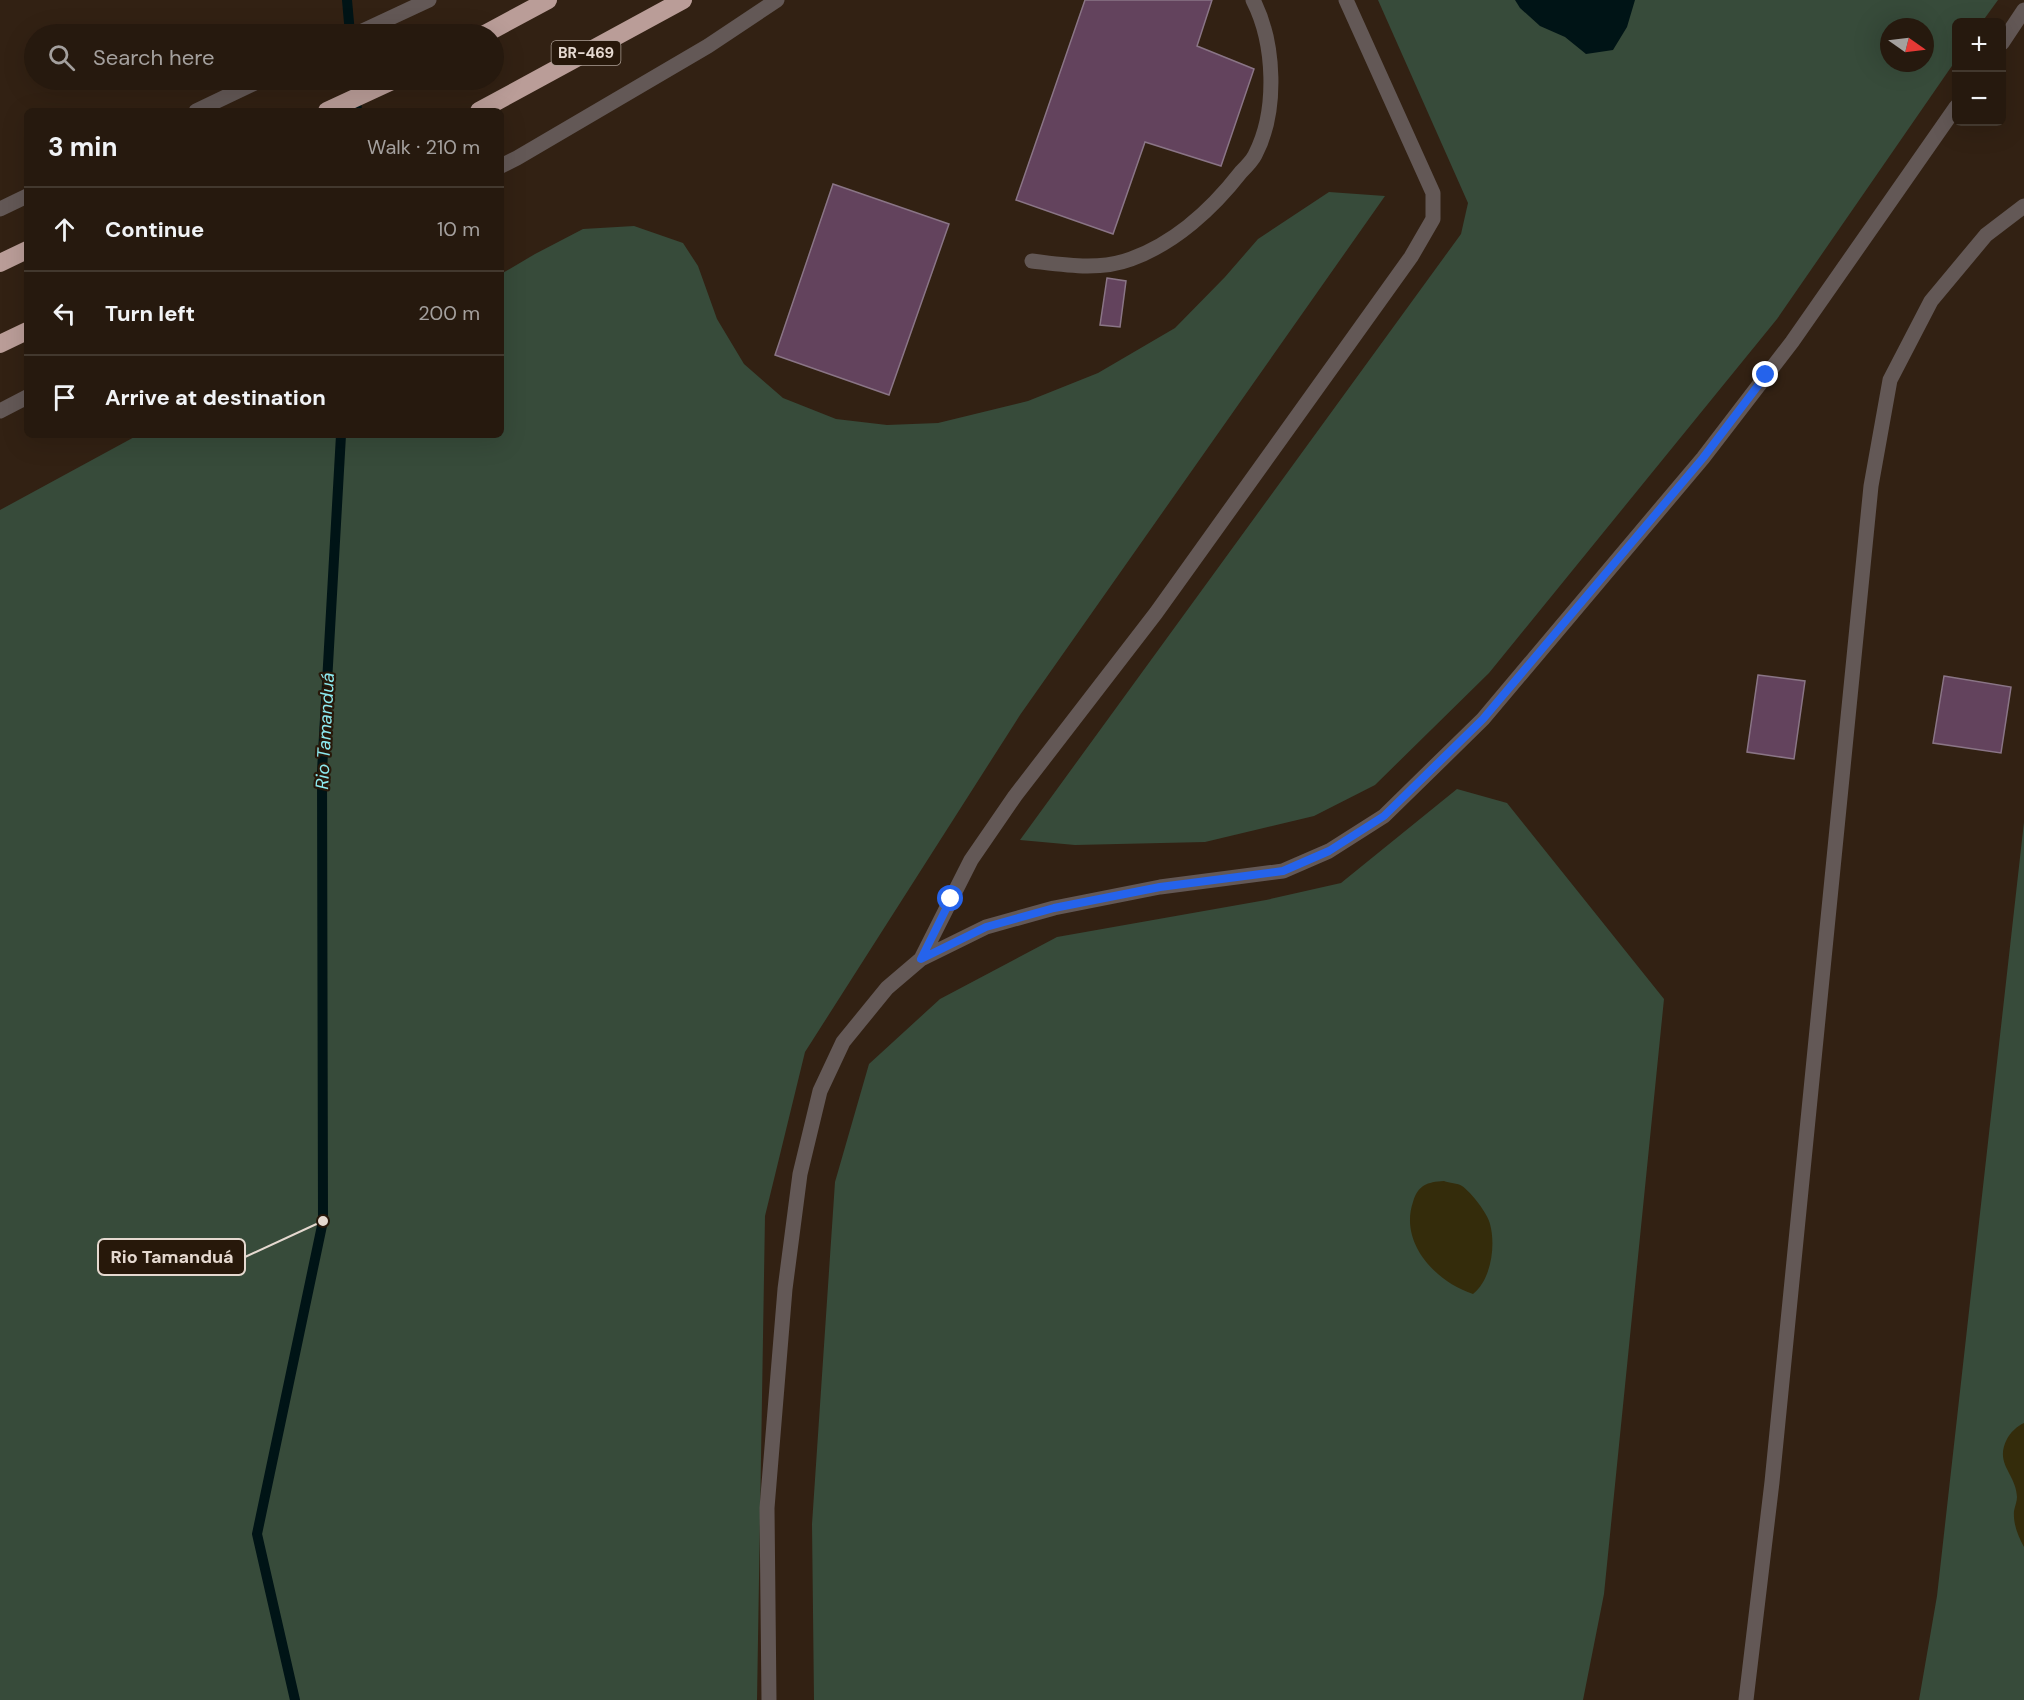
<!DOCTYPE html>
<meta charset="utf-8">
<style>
body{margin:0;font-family:"DM Sans",sans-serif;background:#32261c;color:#f1f3f6}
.controls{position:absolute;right:18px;top:18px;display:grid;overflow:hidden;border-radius:9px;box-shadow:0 6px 24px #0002}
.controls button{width:54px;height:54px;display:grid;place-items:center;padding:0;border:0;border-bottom:2px solid #42382e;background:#26190e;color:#f1f3f6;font:30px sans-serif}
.compass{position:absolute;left:1880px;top:18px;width:54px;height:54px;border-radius:50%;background:#26190e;box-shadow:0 6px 24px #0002;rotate:104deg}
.stop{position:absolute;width:18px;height:18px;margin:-14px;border:4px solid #2563eb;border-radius:50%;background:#fff}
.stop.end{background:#2563eb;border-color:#fff;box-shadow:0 2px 6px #0008}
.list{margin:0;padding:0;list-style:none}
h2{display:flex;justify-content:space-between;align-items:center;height:78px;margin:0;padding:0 24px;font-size:26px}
h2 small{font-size:20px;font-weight:400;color:#a4a09e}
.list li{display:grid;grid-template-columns:39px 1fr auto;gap:18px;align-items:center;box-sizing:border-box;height:84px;padding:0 24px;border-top:2px solid #42382e}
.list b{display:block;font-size:22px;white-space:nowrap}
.list em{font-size:20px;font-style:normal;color:#a4a09e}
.icon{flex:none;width:33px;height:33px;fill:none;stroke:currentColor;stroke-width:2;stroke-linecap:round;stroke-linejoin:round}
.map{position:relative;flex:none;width:2024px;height:1700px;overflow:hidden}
.search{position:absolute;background:#26190e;box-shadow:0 6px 24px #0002;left:24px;top:24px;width:480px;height:66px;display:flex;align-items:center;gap:15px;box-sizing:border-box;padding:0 21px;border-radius:33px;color:#a4a09e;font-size:22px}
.panel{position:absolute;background:#26190e;box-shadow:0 6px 24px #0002;left:24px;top:108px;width:480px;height:330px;border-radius:9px}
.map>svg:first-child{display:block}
.green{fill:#374b3a;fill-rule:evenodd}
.sand{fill:#342c0b}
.water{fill:#001416}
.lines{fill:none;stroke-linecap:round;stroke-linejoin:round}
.stream{stroke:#001416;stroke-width:10}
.building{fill:#63435d;stroke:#8a7586;stroke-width:1.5}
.minor{stroke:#635856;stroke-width:15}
.highway{stroke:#ba9d98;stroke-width:18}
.route{stroke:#2563eb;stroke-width:8}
.labels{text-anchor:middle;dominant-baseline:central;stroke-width:4.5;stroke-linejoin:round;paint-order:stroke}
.shield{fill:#27180a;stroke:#ac9f95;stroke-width:1.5}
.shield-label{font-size:15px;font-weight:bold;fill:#e5d9d0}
.water-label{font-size:18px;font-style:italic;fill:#8deaf0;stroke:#27180a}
.leader{fill:none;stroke:#e5d9d0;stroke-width:2}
.callout-dot{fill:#e5d9d0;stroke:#27180a;stroke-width:2}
.callout{fill:#27180a;stroke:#e5d9d0;stroke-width:2}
.callout-label{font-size:18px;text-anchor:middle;font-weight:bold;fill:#e5d9d0}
</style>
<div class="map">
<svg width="2024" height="1700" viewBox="0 0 2024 1700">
<rect width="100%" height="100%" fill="#322113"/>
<path class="green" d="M1378,0H1998L1982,22H1956V60L1777,319L1489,673L1375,785L1314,816L1205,842L1075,845L1020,840L1461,234L1468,203ZM1889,27H1925V63H1889Z
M1329,192L1385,196L1020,715L805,1052L765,1216L757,1700H0V510L138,435H501V274L535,254L583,229L634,226L683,243L698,266L717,319L744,364L783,398L836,419L887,425L938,423L1028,401L1098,373L1175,328L1225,277L1258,239Z
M1457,789L1507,803L1664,999L1604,1594L1583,1700H814L812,1524L835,1182L869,1064L940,999L1057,937L1266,900L1341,883Z
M2024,822V1700H1919L1937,1596Z"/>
<path class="sand" d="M1444,1181C1449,1183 1458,1183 1462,1186C1471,1192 1488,1214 1490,1224C1496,1246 1491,1280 1473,1294C1436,1282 1399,1243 1413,1202C1418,1185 1427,1182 1444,1181Z
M2024,1423V1547C2018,1536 2013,1524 2014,1511C2015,1506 2017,1501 2017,1497C2016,1473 1994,1464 2007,1439C2010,1433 2017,1426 2024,1423Z"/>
<path class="water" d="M1515,0H1635L1627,27L1613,50L1586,54L1565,37L1540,26L1520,8Z"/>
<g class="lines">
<path class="stream" d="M347,0L350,34
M354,80L357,111
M295,1700L257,1534L323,1221L322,771L341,435"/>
</g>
<path class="building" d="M1085,0H1212L1197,46L1254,69L1221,166L1145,142L1113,234L1016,200Z
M833,184L949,224L889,395L775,355Z
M1107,278L1126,281L1120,327L1100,325Z
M1758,675L1805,681L1794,759L1747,752Z
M1944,676L2011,687L2001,753L1933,743Z"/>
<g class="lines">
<path class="minor" d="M356,34L429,0
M2002,43L2024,10
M196,111L261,80
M501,166L517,158L708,46L777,0
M0,209L27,196
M1032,261C1065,265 1099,271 1131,259C1175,243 1213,208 1241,172C1246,167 1252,161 1255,155C1278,111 1275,43 1253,0
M0,411L27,397
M921,959L971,860L1015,796L1156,613L1411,257L1433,219V193L1346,0
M769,1700L767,1508L785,1289L800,1174L820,1091L843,1042L887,988L921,959L986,927L1054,908L1160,887L1283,871L1329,851L1384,816L1483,719L1703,458L1792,342L1956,107
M1746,1700L1772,1482L1871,486L1890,380L1931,301L1986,235L2024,206"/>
<path class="highway" d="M485,34L548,0
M327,111L394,80
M479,111L683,0
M0,263L27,250
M0,344L27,331"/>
</g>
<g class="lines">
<path class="route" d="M951,899L921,959L986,927L1054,908L1160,887L1283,871L1329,851L1384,816L1483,719L1703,458L1766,375"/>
</g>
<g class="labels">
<rect class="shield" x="551.5" y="41" width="69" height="24" rx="4.5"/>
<g class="shield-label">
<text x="586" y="53">BR-469</text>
</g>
<g class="water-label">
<text transform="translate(325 731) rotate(-87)">Rio Tamanduá</text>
</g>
</g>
<path class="leader" d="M323 1221L245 1257"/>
<circle class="callout-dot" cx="323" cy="1221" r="6"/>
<rect class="callout" x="98" y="1239" width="147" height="36" rx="6"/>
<g class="callout-label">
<text x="172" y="1263">Rio Tamanduá</text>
</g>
</svg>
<div class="controls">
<button>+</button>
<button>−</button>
</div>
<svg class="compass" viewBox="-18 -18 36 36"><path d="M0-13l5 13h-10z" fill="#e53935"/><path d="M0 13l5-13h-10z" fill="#a4a09e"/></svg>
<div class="stop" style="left:951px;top:899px"></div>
<div class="stop end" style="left:1766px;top:375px"></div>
<div class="search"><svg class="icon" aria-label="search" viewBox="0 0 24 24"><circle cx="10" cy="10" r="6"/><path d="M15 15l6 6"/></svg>Search here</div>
<section class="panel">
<h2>3 min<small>Walk · 210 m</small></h2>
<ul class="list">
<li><svg class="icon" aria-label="ahead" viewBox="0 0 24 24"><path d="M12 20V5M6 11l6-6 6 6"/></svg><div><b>Continue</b></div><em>10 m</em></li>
<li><svg class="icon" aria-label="left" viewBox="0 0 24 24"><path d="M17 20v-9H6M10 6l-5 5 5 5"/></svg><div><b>Turn left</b></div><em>200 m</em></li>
<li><svg class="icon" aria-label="arrive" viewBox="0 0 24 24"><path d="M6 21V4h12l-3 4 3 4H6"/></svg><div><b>Arrive at destination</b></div></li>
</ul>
</section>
</div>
